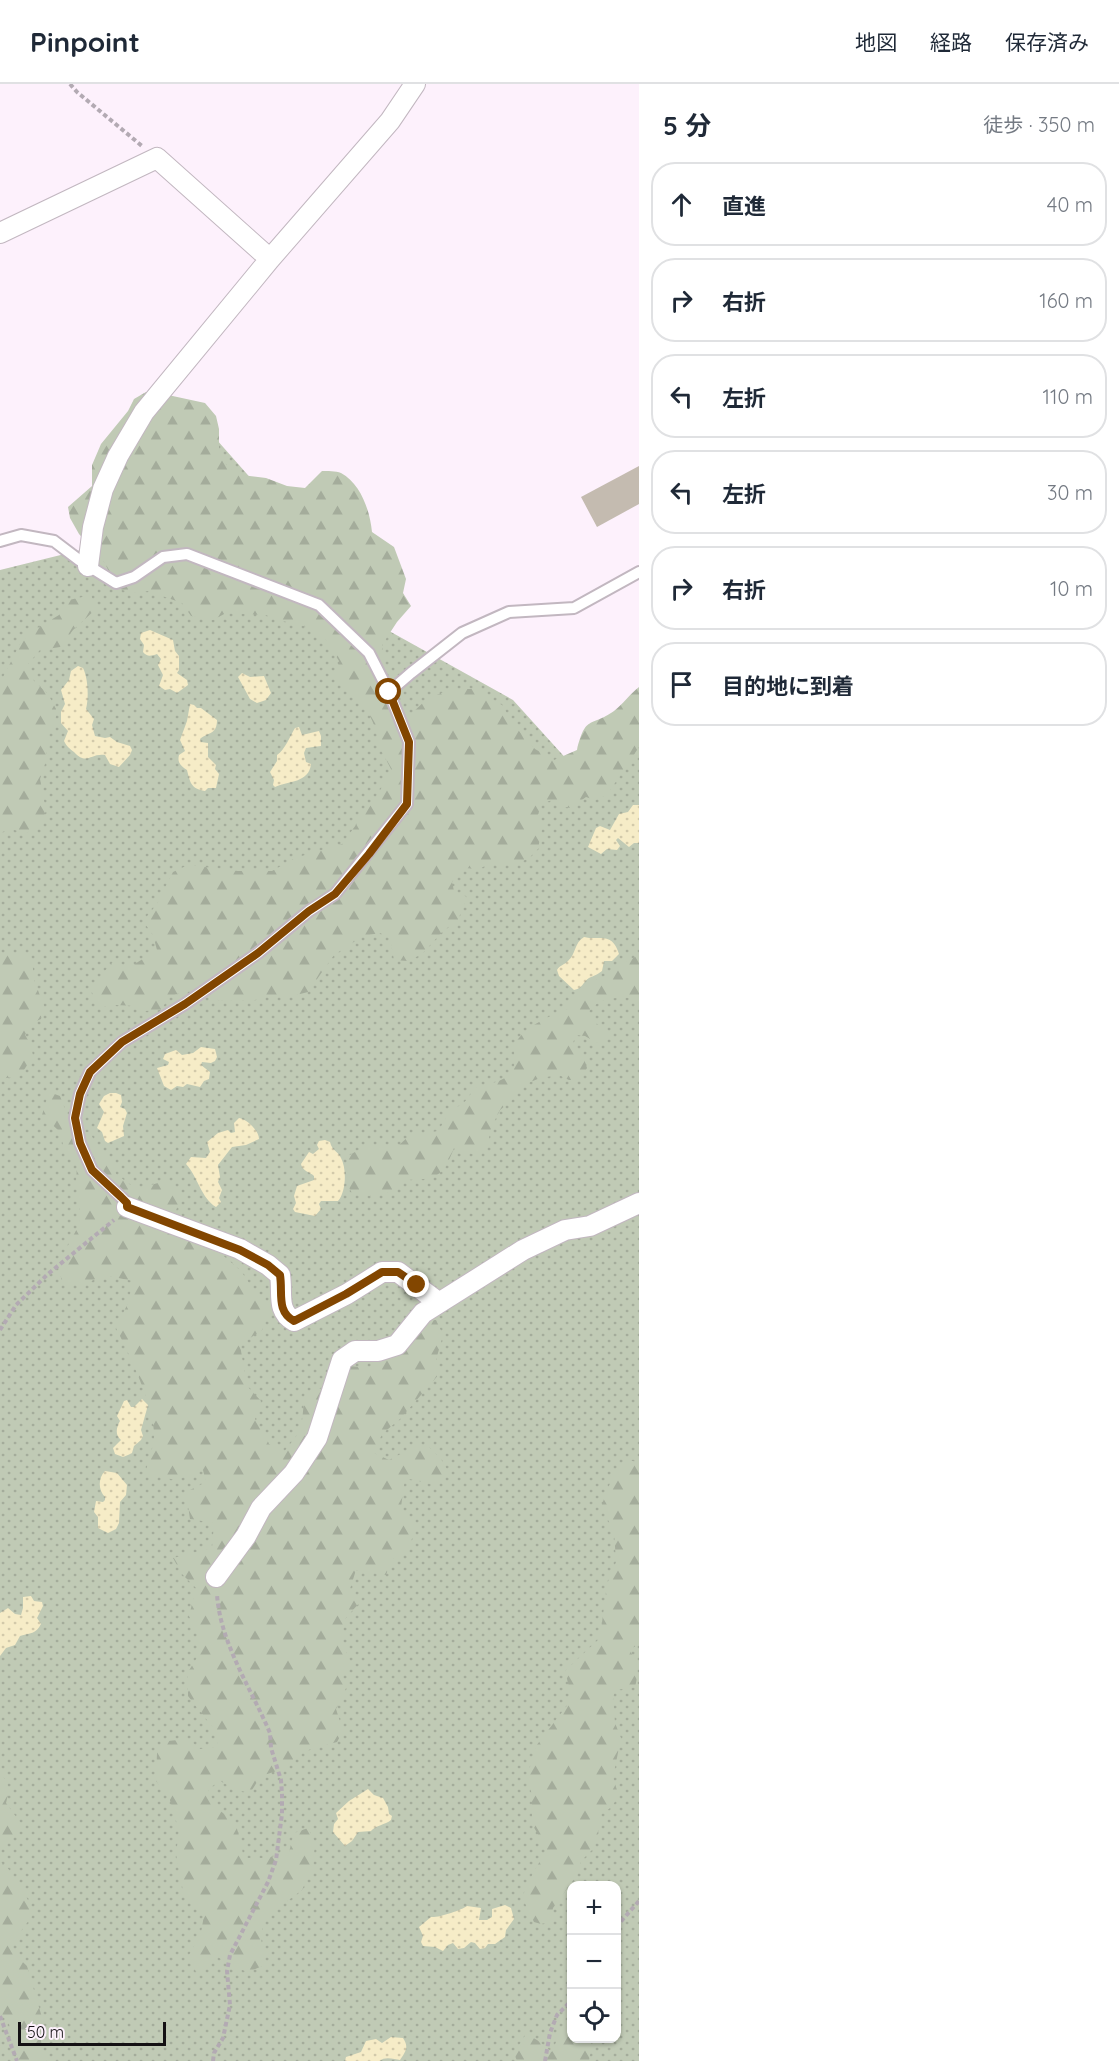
<!DOCTYPE html>
<html lang="ja">
<meta charset="utf-8">
<style>
body{margin:0;font-family:Quicksand,"Noto Sans JP",sans-serif;background:#f6f6f7;color:#1f2937}
.controls{position:absolute;right:18px;bottom:18px;display:grid;overflow:hidden;border-radius:12px;box-shadow:0 2px 4px #0004}
.controls button{width:54px;height:54px;display:grid;place-items:center;padding:0;border:0;border-bottom:2px solid #e0e1e3;background:#fff;color:#1f2937;font:30px sans-serif}
.scale{position:absolute;left:18px;bottom:15px;width:148px;box-sizing:border-box;padding-left:6px;border:3px solid #141114;border-top:0;font-size:16px;line-height:21px;white-space:nowrap;color:#141114;-webkit-text-stroke:4px #fdf1fc;paint-order:stroke}
.stop{position:absolute;width:18px;height:18px;margin:-14px;border:4px solid #824600;border-radius:50%;background:#fff}
.stop.end{background:#824600;border-color:#fff;box-shadow:0 2px 6px #0008}
.list{margin:0;padding:0;list-style:none}
h2{display:flex;justify-content:space-between;align-items:center;height:78px;margin:0;padding:0 24px;font-size:26px}
h2 small{font-size:20px;font-weight:400;color:#747a83}
.list li{display:grid;grid-template-columns:39px 1fr auto;gap:18px;align-items:center;box-sizing:border-box;height:84px;margin:0 12px 12px;padding:0 12px;border:2px solid #e0e1e3;border-radius:24px}
.list b{display:block;font-size:22px;white-space:nowrap}
.list em{font-size:20px;font-style:normal;color:#747a83}
.icon{flex:none;width:33px;height:33px;fill:none;stroke:currentColor;stroke-width:2;stroke-linecap:round;stroke-linejoin:round}
.map{position:relative;flex:none;width:639px;height:1977px;overflow:hidden}
header{display:flex;align-items:center;gap:36px;box-sizing:border-box;height:84px;padding:0 30px;background:#fff;border-bottom:2px solid #e0e1e3}
header strong{font-size:28px}
nav{display:flex;gap:33px;margin-inline-start:auto;font-size:21px}
main{display:flex}
aside{flex:1;background:#fff}
.map>svg:first-child{display:block}
.grass{fill:url(#grass-dots);fill-rule:evenodd}
.forest{fill:url(#forest-firs)}
.sand{fill:url(#sand-dots)}
.building{fill:#c4bbb0}
.lines{fill:none;stroke-linecap:round;stroke-linejoin:round}
.lane-casing{stroke:#c2b7c0;stroke-width:14}
.street-casing{stroke:#c2b7c0;stroke-width:22}
.path{stroke:#b3aab3;stroke-width:4;stroke-dasharray:4.5 3;stroke-linecap:butt}
.lane{stroke:#fff;stroke-width:10}
.street{stroke:#fff;stroke-width:20}
.route{stroke:#824600;stroke-width:8}
</style>
<header>
<strong>Pinpoint</strong>
<nav><a>地図</a><a>経路</a><a>保存済み</a></nav>
</header>
<main>
<div class="map">
<svg width="639" height="1977" viewBox="0 0 639 1977">
<defs>
<pattern id="grass-dots" width="8" height="8" patternUnits="userSpaceOnUse" patternTransform="scale(1.5)"><rect width="8" height="8" fill="#c0cab5"/><path d="M2 2h.1M6 6h.1" fill="none" stroke="#a4ac9b" stroke-width="1.8" stroke-linecap="round"/></pattern>
<pattern id="forest-firs" width="22" height="20" patternUnits="userSpaceOnUse" patternTransform="scale(1.5)"><rect width="22" height="20" fill="#c0cab5"/><path d="M5 1l3.5 6h-7zM16 11l3.5 6h-7z" fill="#a4ac9b"/></pattern>
<pattern id="sand-dots" width="8" height="8" patternUnits="userSpaceOnUse" patternTransform="scale(1.5)"><rect width="8" height="8" fill="#f6ecc7"/><path d="M2 2h.1M6 6h.1" fill="none" stroke="#d2c9aa" stroke-width="1.8" stroke-linecap="round"/></pattern>
</defs>
<rect width="100%" height="100%" fill="#fdf1fc"/>
<path class="grass" d="M186,321L382,543L513,616L580,690L639,638V1977H0V486L93,463ZM572,1802H616V1954H572Z"/>
<path class="forest" d="M146,308L168,311L205,319L216,332L219,345V369L228,383L241,391L266,394L287,402L305,404L322,387C327,387 336,387 341,389C361,400 370,427 372,448L394,463L406,495L403,509L411,522L397,538L382,561L389,608L397,626L411,630L427,615L451,605H474L502,621L513,640L535,665L554,676L577,666C586,630 590,644 614,627C623,620 630,610 639,603V663L607,711L595,716L586,713L579,718L575,725L561,722L553,716L542,719L537,733L542,744L538,765L528,775L513,780H489L479,785L464,784L452,798L454,807L467,813L458,836L443,847L422,870L408,877L394,876L390,854L380,849L363,852L334,871L308,908L288,913L273,911L255,916L220,917L206,910L188,906L169,913L161,926L145,927L136,922L116,921L98,923L91,906L102,890L113,878L130,883L157,866L153,851L143,837L157,820L173,788L188,781L238,787H272L295,774L342,760L372,719L392,687L380,664L375,643L366,623L336,597L339,577L326,556L304,542L274,535L266,531L226,529L213,536L191,532L182,519L148,507L136,509L122,506L112,495L105,479L79,450L70,434L68,423L92,402V381L101,360L128,327L134,315Z
M91,511L96,525L73,546L60,563L40,566L28,580L34,597L48,610L56,625V632L49,651L45,680L40,695L46,727L40,740L27,749L10,745L0,749V599L20,560L31,548L59,531L69,516Z
M18,869L32,874L34,896L44,922L41,935L32,939L25,951L31,961L33,972L20,992L0,995V871Z
M639,871V924L630,914C615,913 599,914 589,927L594,937L606,948L604,956L597,959L585,952L576,951L571,964C581,968 584,973 587,984L580,996H569L559,991L540,994L521,1002L512,1016L500,1026L491,1044L487,1064L479,1072L454,1064C442,1095 436,1095 405,1096C385,1114 378,1113 353,1110C344,1098 345,1086 348,1072C366,1061 378,1059 398,1062L409,1052L438,1047L445,1036L447,1026C461,1023 467,1018 474,1004C486,1000 500,999 509,991C517,983 514,974 514,965C516,946 553,930 568,925L576,912L590,898L615,888L625,878Z
M49,1008L60,1012L74,1049L90,1048L99,1067L112,1080L116,1090L136,1105L158,1099H171L182,1111L175,1129L208,1143L218,1167L241,1187L251,1202L270,1225L262,1246L240,1261L247,1302L261,1317L255,1335L269,1360L283,1369L301,1346L305,1309L333,1301L348,1282L370,1284L417,1237L436,1236L443,1251L436,1276L441,1288L400,1335L382,1350L374,1369L389,1376L412,1364L427,1361L441,1375L449,1389L431,1400L405,1394L401,1423L416,1442L408,1467L391,1476L386,1491L356,1486L350,1505L361,1517L344,1536L342,1558L351,1579L341,1596L348,1600L336,1625L343,1647L337,1658L313,1664L298,1671L283,1685L261,1692L250,1709L237,1706L220,1697L208,1705L215,1723L235,1738L242,1762L243,1774H267L289,1768L294,1749L308,1744L315,1758L313,1783L302,1806L282,1821L264,1831L261,1854L265,1881L248,1888L231,1882L218,1873L196,1888L189,1871L201,1849L204,1831L183,1807L176,1770L179,1747L169,1713L156,1697L157,1669L168,1657L188,1655L200,1665L217,1663L218,1650L188,1612V1588L198,1572L199,1552L189,1532L196,1504L182,1490L173,1474L212,1464L214,1439L190,1435L186,1408L206,1398L203,1386L176,1396L145,1390C148,1378 153,1365 154,1354C156,1325 129,1270 116,1244L128,1219L133,1197L104,1191L83,1201L62,1198L58,1180L79,1141L80,1126L76,1099L77,1081L65,1067L59,1047L42,1031Z
M626,1376L639,1378V1561L629,1565C637,1578 639,1589 635,1603L616,1606L613,1612L615,1639L621,1654L613,1693L619,1713L609,1725L601,1730L598,1749L594,1764L581,1777L577,1791L553,1824L550,1838L541,1840L534,1838L522,1813L534,1787L547,1766L532,1740V1711L527,1693L536,1662L572,1615L565,1587L600,1554L607,1500L616,1478L614,1447L601,1423L612,1394Z
M0,1690C10,1698 9,1707 6,1719L22,1741L12,1752L0,1759Z
M0,1778C12,1786 10,1789 18,1800C24,1811 31,1817 33,1830C25,1843 15,1852 11,1867L27,1882L43,1937L39,1948L44,1971L47,1977H17L9,1940L3,1931H0Z
M562,1943L571,1946L572,1954L586,1955L592,1960L589,1977H517L514,1969L526,1950L537,1956L552,1968Z"/>
<path class="sand" d="M150,546L173,556L175,567L179,572V586L177,589L187,596L188,601L177,609L170,605L165,606L159,602L163,591L158,581L161,575L157,570C151,572 147,573 143,568L144,561L140,555L141,549Z
M78,582L83,584C88,594 89,613 86,625L94,635L92,641L95,652L105,654L110,653L117,658L130,662L132,666L130,671L119,683L110,680L105,671C90,669 87,682 74,668C69,664 67,663 64,657L68,647L61,639V628L65,620L61,606L69,596L71,587Z
M242,589L250,593L264,592L271,609L266,616L257,619L250,615L238,593Z
M190,620L194,621L197,624H201L217,636C217,651 208,648 200,655L201,658L208,659V673L216,681L215,685L219,690L216,704H208L205,707C191,705 190,698 187,686C181,682 177,679 179,671L185,667L180,656L187,637Z
M299,643L302,651L319,647L321,652V662L306,664L304,669L306,678L311,680C309,699 288,697 275,703L273,701L274,696L270,688L277,677V671C285,666 290,652 295,644Z
M633,721H639V759H634L629,763L618,754L616,756L620,762L617,766L607,765L601,770L588,763L596,744L600,742L610,746L619,730L628,728Z
M584,853C599,857 612,847 619,870L612,877H604L602,887C597,891 593,892 589,894C583,898 582,905 574,906L559,892L557,886C560,881 564,881 568,877C576,870 574,859 584,853Z
M201,963L215,965L217,973L215,977L211,979L202,978L201,981L210,988L209,995L204,997L200,1003L187,1000L183,1003L177,1002L171,1006L164,1002L157,984L168,981L169,978L163,975L165,970L176,966L182,971L193,969Z
M110,1009H116L121,1011L122,1018L120,1023L125,1025L127,1029L123,1042L124,1052L108,1059L105,1057L102,1048L97,1044L104,1028L99,1020L104,1012Z
M239,1034C247,1035 259,1047 259,1055L246,1061L232,1063L218,1081L220,1093L218,1098L222,1106L219,1114L221,1118L216,1123C201,1114 198,1093 186,1080L191,1073L206,1074L210,1068L207,1058L218,1049L228,1046L231,1049L235,1048L234,1039Z
M325,1056L330,1058C332,1067 338,1067 341,1074C347,1085 346,1108 338,1117H321L319,1120L321,1125L315,1132L295,1128L293,1125L296,1119L294,1112L297,1102L314,1096V1092C310,1088 302,1087 301,1080L309,1068L313,1070L319,1065L317,1061L319,1057Z
M142,1315L148,1321L141,1346L143,1352L141,1356L134,1362L132,1369L128,1371L123,1373L115,1370L113,1364L121,1356C115,1351 116,1344 120,1337L117,1332L124,1317L127,1316L131,1323H134Z
M105,1387L117,1389L127,1401L126,1411L120,1418L119,1439L116,1445L108,1449L98,1444V1433L94,1428L96,1417L103,1418L105,1416V1413C98,1406 98,1394 105,1387Z
M31,1512L34,1517L42,1518L43,1522L37,1534L41,1540C36,1550 30,1549 20,1552L15,1561L6,1564L0,1572V1529L8,1524L15,1530L21,1531L23,1524V1513Z
M368,1705L374,1711L383,1714L388,1723L389,1730L392,1732L391,1736C385,1741 376,1741 371,1747L358,1748L352,1757L345,1762L333,1748L334,1740L338,1735L336,1729L349,1717Z
M505,1821L511,1824L514,1835L506,1846L505,1853L495,1860H488L485,1864L480,1865L475,1859L471,1858L464,1864L458,1865L453,1859L448,1861L443,1867L435,1863L423,1862L421,1858L423,1852L419,1843L431,1833C438,1834 462,1826 467,1822L481,1824L479,1836H487L492,1833V1825Z
M391,1953L403,1954C409,1963 406,1967 400,1976C395,1975 384,1972 380,1977H345L346,1973L361,1968L366,1957L376,1955L382,1959Z"/>
<path class="building" d="M639,382V420L597,443L581,413Z"/>
<g class="lines">
<defs>
<path id="lane" d="M0,457L21,451L54,457L79,476L116,499L134,493L163,473L187,470L319,521L369,569L389,608L409,658L407,720L335,810L309,827L258,869L185,920L122,958L90,988L80,1010L75,1034L80,1059L92,1086L121,1113L127,1119V1123
M389,608L411,589L462,549L509,528L574,524L639,488"/>
<path id="street" d="M0,149L157,74L270,175
M88,482L93,443L103,405L118,372L144,328L270,175L390,37L415,0
M127,1123L240,1165L268,1181L280,1191C283,1209 276,1227 294,1237L347,1210L382,1188H398L438,1218
M216,1493L246,1452L261,1424L294,1389L317,1354L342,1276L355,1267H378L397,1261L423,1229L523,1166L565,1146L590,1142L639,1119"/>
</defs>
<use href="#lane" class="lane-casing"/>
<use href="#street" class="street-casing"/>
<path class="path" d="M70,0L77,8L142,62
M0,1246L16,1221L48,1190L114,1136
M616,1843L639,1817
M572,1894L568,1899L572,1912
M0,1932L17,1977
M213,1977L214,1969L223,1954L230,1921L227,1887L230,1871L268,1798L276,1776L282,1730V1710L281,1696L271,1664L270,1649C251,1604 220,1559 217,1510
M545,1977L550,1949L557,1931L572,1916"/>
<use href="#lane" class="lane"/>
<use href="#street" class="street"/>
</g>
<g class="lines">
<path class="route" d="M389,608L409,658L407,720L369,770L335,810L309,827L258,869L185,920L122,958L90,988L80,1010L75,1034L80,1059L92,1086L121,1113L127,1119V1123L240,1166L268,1181L280,1191C283,1209 276,1227 294,1237L346,1210L382,1188H398L417,1201"/>
</g>
</svg>
<div class="controls">
<button>+</button>
<button>−</button>
<button><svg class="icon" aria-label="locate" viewBox="0 0 24 24"><circle cx="12" cy="12" r="6"/><path d="M12 2v4M12 18v4M2 12h4M18 12h4"/></svg></button>
</div>
<div class="scale">50 m</div>
<div class="stop" style="left:389px;top:608px"></div>
<div class="stop end" style="left:417px;top:1201px"></div>
</div>
<aside>
<h2>5 分<small>徒歩 · 350 m</small></h2>
<ul class="list">
<li><svg class="icon" aria-label="ahead" viewBox="0 0 24 24"><path d="M12 20V5M6 11l6-6 6 6"/></svg><div><b>直進</b></div><em>40 m</em></li>
<li><svg class="icon" aria-label="right" viewBox="0 0 24 24"><path d="M7 20v-9h11M14 6l5 5-5 5"/></svg><div><b>右折</b></div><em>160 m</em></li>
<li><svg class="icon" aria-label="left" viewBox="0 0 24 24"><path d="M17 20v-9H6M10 6l-5 5 5 5"/></svg><div><b>左折</b></div><em>110 m</em></li>
<li><svg class="icon" aria-label="left" viewBox="0 0 24 24"><path d="M17 20v-9H6M10 6l-5 5 5 5"/></svg><div><b>左折</b></div><em>30 m</em></li>
<li><svg class="icon" aria-label="right" viewBox="0 0 24 24"><path d="M7 20v-9h11M14 6l5 5-5 5"/></svg><div><b>右折</b></div><em>10 m</em></li>
<li><svg class="icon" aria-label="arrive" viewBox="0 0 24 24"><path d="M6 21V4h12l-3 4 3 4H6"/></svg><div><b>目的地に到着</b></div></li>
</ul>
</aside>
</main>
